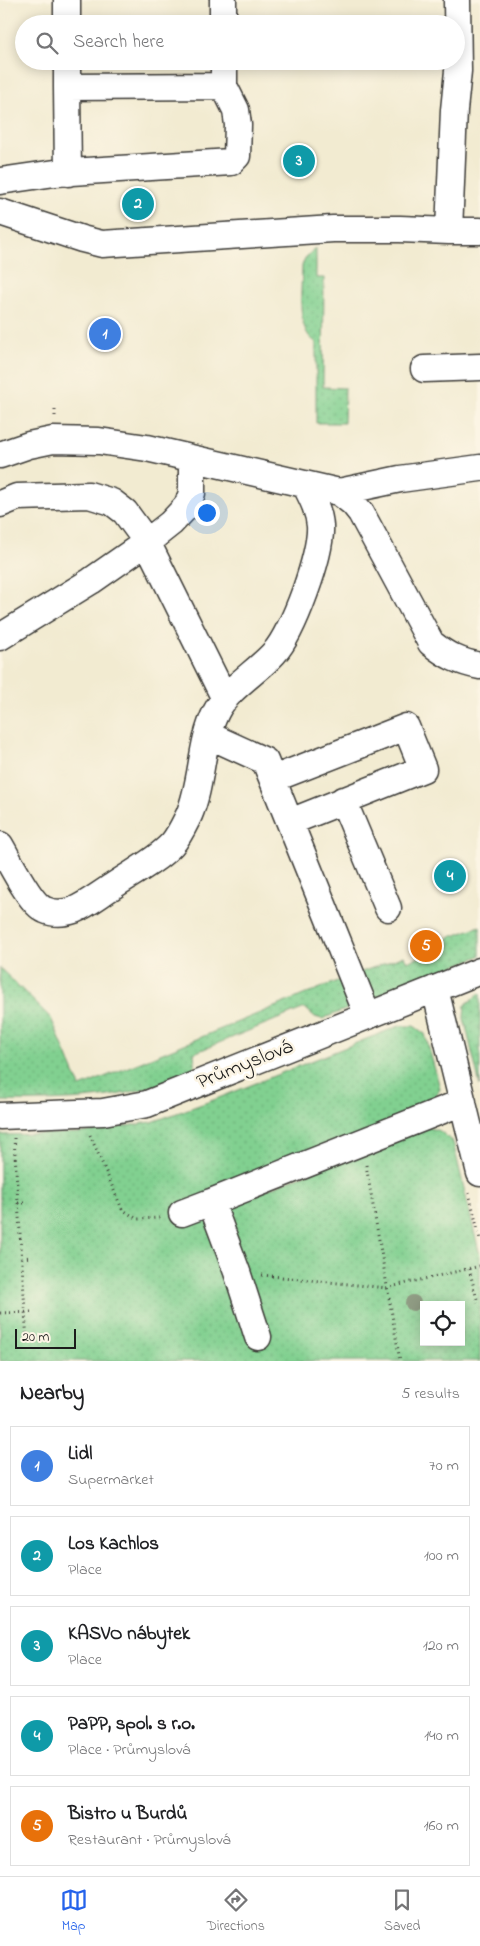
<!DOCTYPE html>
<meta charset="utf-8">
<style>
body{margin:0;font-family:"Indie Flower",sans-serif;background:#f6f6f6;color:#202124}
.controls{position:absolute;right:15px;bottom:15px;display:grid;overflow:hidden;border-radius:0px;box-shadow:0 2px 12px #0003}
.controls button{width:45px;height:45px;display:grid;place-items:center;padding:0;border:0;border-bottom:1px solid #e0e0e0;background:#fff;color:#202124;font:25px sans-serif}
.scale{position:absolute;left:15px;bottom:12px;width:61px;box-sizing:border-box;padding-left:5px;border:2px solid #1c1c1c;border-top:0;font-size:14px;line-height:18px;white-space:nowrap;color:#1c1c1c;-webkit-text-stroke:4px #fcf5e5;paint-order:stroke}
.you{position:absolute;left:206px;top:512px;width:18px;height:18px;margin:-12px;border:4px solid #fff;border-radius:50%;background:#1a73e8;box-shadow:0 0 0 8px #1a73e833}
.badge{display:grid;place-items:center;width:32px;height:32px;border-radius:50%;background:#2563eb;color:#fff;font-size:16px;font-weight:700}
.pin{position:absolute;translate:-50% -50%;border:2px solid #fff;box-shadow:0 1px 5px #0006}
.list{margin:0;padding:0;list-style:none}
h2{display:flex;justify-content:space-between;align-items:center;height:65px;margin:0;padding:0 20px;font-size:21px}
h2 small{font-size:16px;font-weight:400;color:#757577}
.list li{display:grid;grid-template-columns:32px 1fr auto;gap:15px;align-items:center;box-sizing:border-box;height:80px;margin:0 10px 10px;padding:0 10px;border:1px solid #e0e0e0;border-radius:0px}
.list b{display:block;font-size:19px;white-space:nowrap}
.list p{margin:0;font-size:16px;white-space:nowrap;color:#757577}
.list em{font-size:16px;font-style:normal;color:#757577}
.icon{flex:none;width:28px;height:28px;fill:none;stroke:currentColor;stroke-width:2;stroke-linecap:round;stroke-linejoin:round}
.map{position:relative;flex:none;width:480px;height:1361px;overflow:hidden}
.search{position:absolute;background:#fff;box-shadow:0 2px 12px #0003;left:15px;right:15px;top:15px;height:55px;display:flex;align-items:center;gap:12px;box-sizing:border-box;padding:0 18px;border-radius:28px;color:#757577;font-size:19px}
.sheet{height:515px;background:#fff}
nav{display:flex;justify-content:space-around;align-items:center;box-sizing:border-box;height:70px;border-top:1px solid #e0e0e0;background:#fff;font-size:14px;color:#757577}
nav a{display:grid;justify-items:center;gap:2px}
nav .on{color:#2563eb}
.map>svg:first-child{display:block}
.green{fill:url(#green-dots);stroke:#4e7656;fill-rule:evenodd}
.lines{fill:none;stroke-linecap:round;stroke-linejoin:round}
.minor-casing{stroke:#3c3b37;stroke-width:29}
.path{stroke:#3c3b37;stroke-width:3;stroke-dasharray:1 4;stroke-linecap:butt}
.minor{stroke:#fff;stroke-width:26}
.tree{fill:#909c84}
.labels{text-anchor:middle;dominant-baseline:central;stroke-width:5;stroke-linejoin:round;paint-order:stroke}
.street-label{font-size:21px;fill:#1c1c1c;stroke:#fcf5e5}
</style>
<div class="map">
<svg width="480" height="1361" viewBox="0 0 480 1361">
<defs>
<pattern id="green-dots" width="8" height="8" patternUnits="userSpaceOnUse" patternTransform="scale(1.25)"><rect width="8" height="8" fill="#81d090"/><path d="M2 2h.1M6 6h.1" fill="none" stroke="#6fb27c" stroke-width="1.8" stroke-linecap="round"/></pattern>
</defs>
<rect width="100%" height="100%" fill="#fcf5e5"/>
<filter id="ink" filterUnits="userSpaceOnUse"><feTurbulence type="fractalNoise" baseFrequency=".02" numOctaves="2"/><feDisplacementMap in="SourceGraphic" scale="10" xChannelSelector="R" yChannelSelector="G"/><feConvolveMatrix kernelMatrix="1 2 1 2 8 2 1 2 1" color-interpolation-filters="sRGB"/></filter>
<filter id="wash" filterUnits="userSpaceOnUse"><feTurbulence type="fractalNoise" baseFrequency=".0096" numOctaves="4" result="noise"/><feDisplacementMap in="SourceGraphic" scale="20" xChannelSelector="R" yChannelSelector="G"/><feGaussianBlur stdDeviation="1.12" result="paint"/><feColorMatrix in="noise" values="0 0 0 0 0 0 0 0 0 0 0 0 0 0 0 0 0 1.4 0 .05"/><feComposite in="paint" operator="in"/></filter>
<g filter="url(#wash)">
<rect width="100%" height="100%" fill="#f2ebd1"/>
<path class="green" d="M316,248V278H324L323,387L345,388L344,423H316V342C295,331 302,287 302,266L305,258Z
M480,926V956L322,1019L315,1017L305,1008L194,1053L195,1064L192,1072C132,1100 65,1102 0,1101V968L51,1018L80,1087L335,982L404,956L407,962L450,946L448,938Z
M480,993V1086L464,1018L465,1005Z
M399,1026H414L425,1034L440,1088L434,1102L226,1206L423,1126L440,1131L453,1142L480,1256V1361H0V1135L80,1133L152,1122L216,1099ZM424,1305H461V1342H424Z"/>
</g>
<g filter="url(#ink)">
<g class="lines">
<defs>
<path id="minor" d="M67,0V24
M223,0V24
M67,61V87L224,86
M67,87L68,173
M0,181L55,173L231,162L237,156L238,125L236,110L224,86V61
M0,212L82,239L102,244L333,229H400L449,231L454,110L458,71L457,0
M449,231H480
M424,369L480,367
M0,455L29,445L53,440L99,441L147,448L339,492L353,503L361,513L431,643C447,656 460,662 480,666
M339,492L400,479L480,468
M0,504L17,497L89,495L112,502L125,512L147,542L225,699
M0,637L91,581L147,542L171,523L187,506L192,493V460
M208,735L265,761L368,1016
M273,779L406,727L423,769L290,822
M343,800L388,908
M0,845C9,860 30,904 45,910C54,914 65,913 74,910C88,904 100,894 113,886C132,873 156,861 172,844C179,836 184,825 189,815C203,782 200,744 216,712C228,688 256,673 274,653C293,633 322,553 320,526C319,511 312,498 305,484
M435,989L480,1173
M0,1116L103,1112L147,1104L480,971
M182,1213L211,1202
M258,1337L237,1272L211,1202L463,1102"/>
</defs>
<use href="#minor" class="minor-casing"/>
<path class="path" d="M55,410V417
M90,1135L122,1209L137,1219L160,1218
M14,1138L27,1342
M366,1165L400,1361
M469,1193L480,1239
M18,1203H27
M22,1258L31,1257
M469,1269L478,1303
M262,1275L386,1288L480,1266
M0,1313L34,1312"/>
<use href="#minor" class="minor"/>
</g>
<circle class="tree" cx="413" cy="1303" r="8"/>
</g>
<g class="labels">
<g class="street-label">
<text transform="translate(245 1065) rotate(-22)">Průmyslová</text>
</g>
</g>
</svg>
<div class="controls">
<button><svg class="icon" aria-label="locate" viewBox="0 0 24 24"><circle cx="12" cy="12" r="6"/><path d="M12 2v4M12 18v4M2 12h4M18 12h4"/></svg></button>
</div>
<div class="scale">20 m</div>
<div class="you"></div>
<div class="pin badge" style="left:105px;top:334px;background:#3f7fe0">1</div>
<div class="pin badge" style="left:138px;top:204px;background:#0f9aa8">2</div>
<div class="pin badge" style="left:299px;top:161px;background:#0f9aa8">3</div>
<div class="pin badge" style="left:450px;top:876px;background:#0f9aa8">4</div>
<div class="pin badge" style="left:426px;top:946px;background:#e8710a">5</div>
<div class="search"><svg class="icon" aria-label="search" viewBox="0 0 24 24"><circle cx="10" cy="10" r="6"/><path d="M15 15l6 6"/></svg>Search here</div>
</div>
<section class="sheet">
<h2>Nearby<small>5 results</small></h2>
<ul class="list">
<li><span class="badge" style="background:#3f7fe0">1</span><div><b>Lidl</b><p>Supermarket</p></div><em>70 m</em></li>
<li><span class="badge" style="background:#0f9aa8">2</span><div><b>Los Kachlos</b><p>Place</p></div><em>100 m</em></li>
<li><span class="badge" style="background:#0f9aa8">3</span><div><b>KASVO nábytek</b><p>Place</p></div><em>120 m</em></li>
<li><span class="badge" style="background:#0f9aa8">4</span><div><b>PaPP, spol. s r.o.</b><p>Place · Průmyslová</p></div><em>140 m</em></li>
<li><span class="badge" style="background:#e8710a">5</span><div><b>Bistro u Burdů</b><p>Restaurant · Průmyslová</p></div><em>160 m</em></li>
</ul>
</section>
<nav>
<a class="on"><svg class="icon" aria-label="map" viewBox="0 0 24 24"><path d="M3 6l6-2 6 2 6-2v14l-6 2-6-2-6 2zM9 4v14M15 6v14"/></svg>Map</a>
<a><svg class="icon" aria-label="directions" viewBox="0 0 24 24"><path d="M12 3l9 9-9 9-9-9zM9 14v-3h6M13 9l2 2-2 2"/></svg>Directions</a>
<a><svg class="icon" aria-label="saved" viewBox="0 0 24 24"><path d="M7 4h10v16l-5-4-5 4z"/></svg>Saved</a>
</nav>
